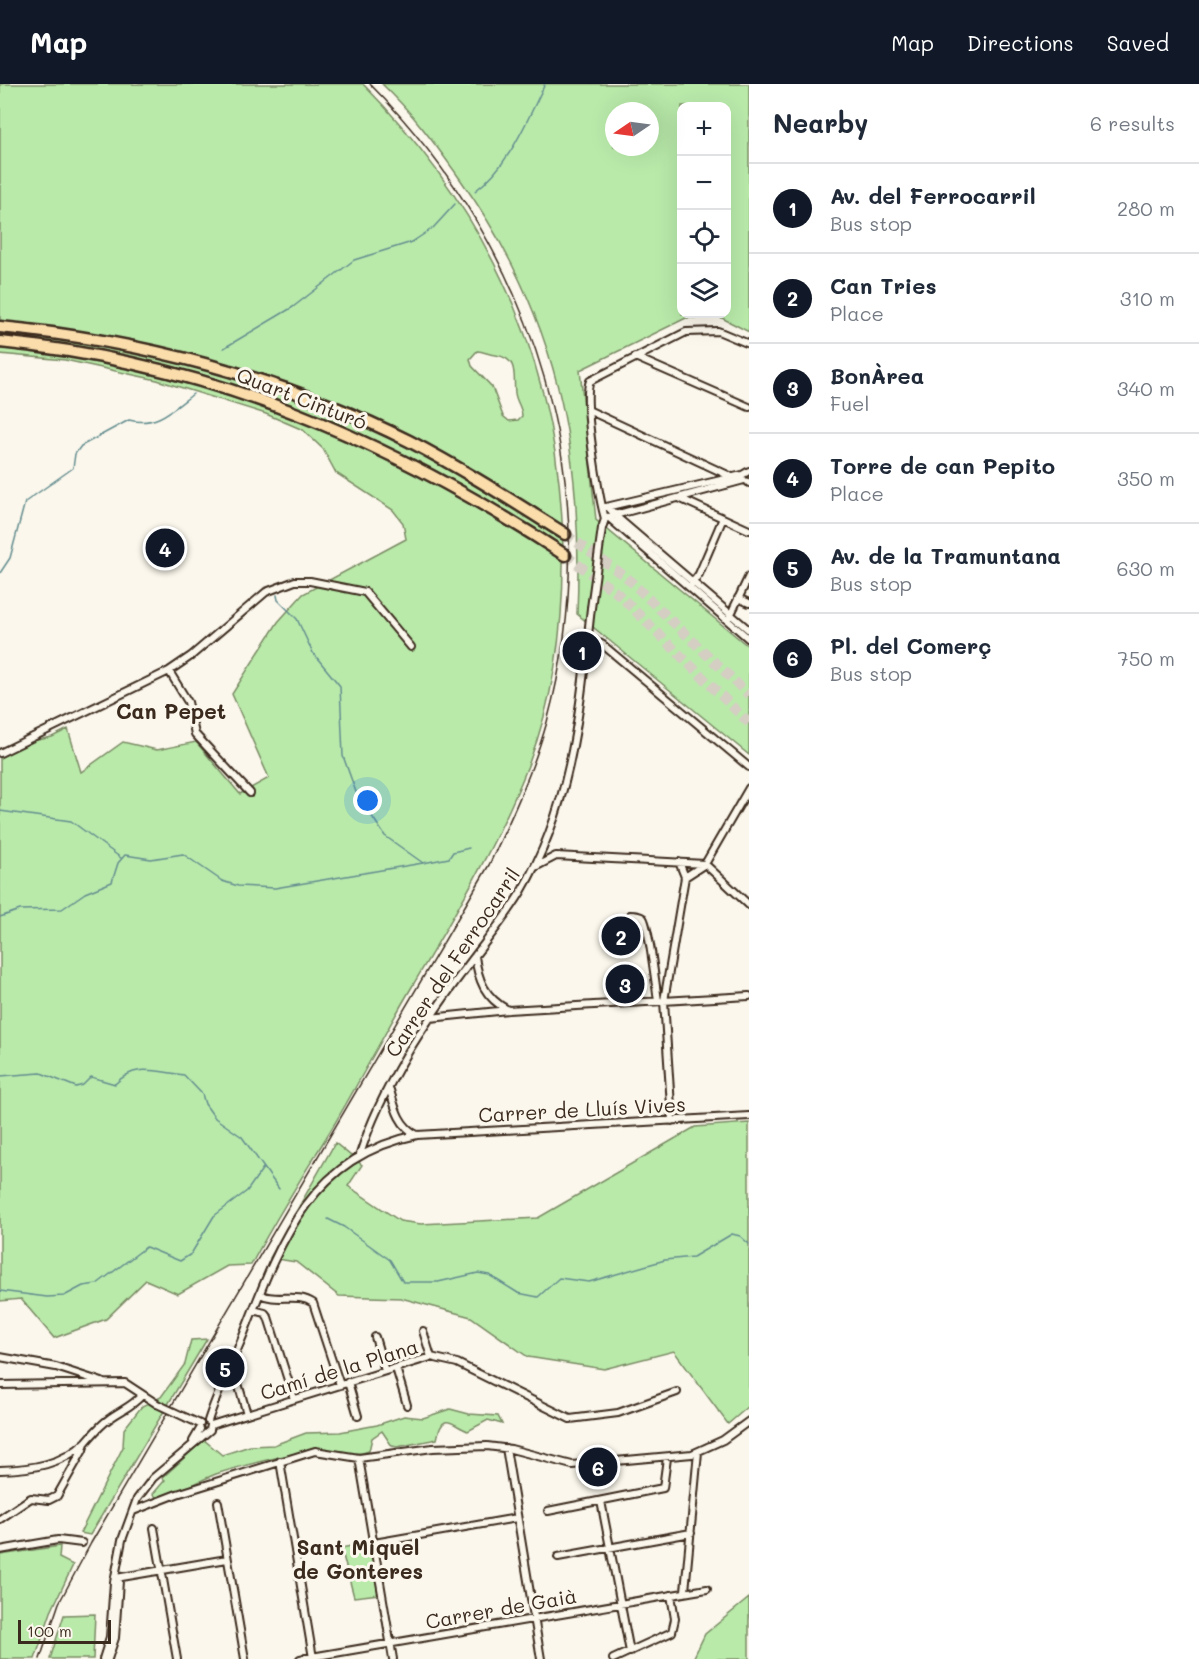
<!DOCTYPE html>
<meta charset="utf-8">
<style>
body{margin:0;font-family:Mali,sans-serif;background:#f2f2f3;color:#1f2937}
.controls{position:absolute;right:18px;top:18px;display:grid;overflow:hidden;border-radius:12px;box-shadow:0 6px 24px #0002}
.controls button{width:54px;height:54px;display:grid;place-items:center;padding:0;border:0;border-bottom:2px solid #e0e1e3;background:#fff;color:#1f2937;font:30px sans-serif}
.compass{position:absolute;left:605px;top:18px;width:54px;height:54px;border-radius:50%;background:#fff;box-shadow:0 6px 24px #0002;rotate:257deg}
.scale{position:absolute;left:18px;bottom:15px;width:93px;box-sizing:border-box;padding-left:6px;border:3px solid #3b2a1e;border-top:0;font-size:16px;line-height:21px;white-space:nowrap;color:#3b2a1e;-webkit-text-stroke:4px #fbf7ec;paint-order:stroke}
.you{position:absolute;left:368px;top:717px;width:21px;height:21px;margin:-15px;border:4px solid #fff;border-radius:50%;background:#1a73e8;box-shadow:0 0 0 9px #1a73e833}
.badge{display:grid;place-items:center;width:39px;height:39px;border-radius:50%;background:#111827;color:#fff;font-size:20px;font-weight:700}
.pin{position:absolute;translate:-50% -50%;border:3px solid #fff;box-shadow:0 2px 6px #0006}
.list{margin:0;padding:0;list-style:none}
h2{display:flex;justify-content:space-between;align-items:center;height:78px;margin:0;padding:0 24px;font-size:26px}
h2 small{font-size:20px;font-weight:400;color:#747a83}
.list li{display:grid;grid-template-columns:39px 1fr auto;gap:18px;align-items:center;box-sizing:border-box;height:90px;padding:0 24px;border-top:2px solid #e0e1e3}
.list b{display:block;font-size:22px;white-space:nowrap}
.list p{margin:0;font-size:20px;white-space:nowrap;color:#747a83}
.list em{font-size:20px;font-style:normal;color:#747a83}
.icon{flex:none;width:33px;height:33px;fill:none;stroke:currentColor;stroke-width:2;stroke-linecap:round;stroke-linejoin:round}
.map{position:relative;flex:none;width:749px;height:1575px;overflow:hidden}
header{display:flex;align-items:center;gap:36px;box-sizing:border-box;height:84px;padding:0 30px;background:#111827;color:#fff}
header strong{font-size:28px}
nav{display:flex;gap:33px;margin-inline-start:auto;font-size:21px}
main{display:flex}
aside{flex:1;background:#fff}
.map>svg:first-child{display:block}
.green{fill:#b9eaaa;stroke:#7a8a64;stroke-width:1.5;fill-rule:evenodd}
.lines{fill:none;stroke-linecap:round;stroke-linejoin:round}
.stream{stroke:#648d8f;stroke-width:1.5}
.motorway-tunnel{stroke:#d5cec3;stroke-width:10;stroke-dasharray:10 5;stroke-linecap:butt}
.minor-casing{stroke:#3b2a1e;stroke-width:10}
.motorway-casing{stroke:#3b2a1e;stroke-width:15}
.minor{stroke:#fbf7ec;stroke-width:6}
.motorway{stroke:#faddab;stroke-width:10}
.rail{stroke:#3b2a1e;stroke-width:1.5}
.minor-bridge-casing{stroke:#3b2a1e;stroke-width:10;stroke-linecap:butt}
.minor-bridge{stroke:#fbf7ec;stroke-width:6}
.labels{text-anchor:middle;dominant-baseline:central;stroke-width:6;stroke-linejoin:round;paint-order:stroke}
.street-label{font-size:20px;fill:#3b2a1e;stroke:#fbf7ec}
.neighbourhood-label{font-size:21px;font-weight:bold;fill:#3b2a1e;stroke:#fbf7ec}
</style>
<header>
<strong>Map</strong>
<nav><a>Map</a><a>Directions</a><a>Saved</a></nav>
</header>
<main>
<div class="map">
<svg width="749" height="1575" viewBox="0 0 749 1575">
<rect width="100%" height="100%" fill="#fbf7ec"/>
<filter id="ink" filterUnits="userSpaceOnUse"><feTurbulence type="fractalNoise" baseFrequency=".0167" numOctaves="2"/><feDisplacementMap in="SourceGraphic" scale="12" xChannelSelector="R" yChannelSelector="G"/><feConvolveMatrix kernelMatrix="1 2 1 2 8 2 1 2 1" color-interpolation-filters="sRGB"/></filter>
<g filter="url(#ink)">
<path class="green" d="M0,0H363C490,129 561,284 563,466C564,539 555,611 529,679C499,757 455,830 413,901C385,948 360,997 332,1044C304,1090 276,1134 251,1181L227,1182L178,1210L146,1196L106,1235L54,1254L21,1215L0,1217V664L52,653L68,645L81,688L123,658L157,666L196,658L240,710L269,694L232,610L278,538L303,510L406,455L403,439L393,426L336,389L323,365L303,346L266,330L157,296L65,276L0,270ZM477,267C484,267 489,271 496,271C519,275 513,291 515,309C516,318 522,323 522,332L518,336L509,337L503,332L492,303L472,282L470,275Z
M382,0H749V248L720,233L686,234L580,286L596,436L749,563V671L577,530C584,365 557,231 460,95C436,61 412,28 382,0ZM682,22H726V230H682ZM614,27H650V63H614Z
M749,1039V1322L728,1340L674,1267L604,1285L528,1273L471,1233L401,1214L339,1212L296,1178L270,1174L335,1059L362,1081L348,1102L400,1137L421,1140L538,1134L695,1043Z
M207,1255L90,1451L80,1449L123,1363L124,1345L142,1322L161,1313L185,1280L191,1256Z
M450,1325L469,1330L498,1332L502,1340L488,1336L468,1347C452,1341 443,1326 437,1355L397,1363L392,1362L382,1347L372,1354L369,1367C350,1375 328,1362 306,1367C276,1374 245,1380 216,1390C197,1397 176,1412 156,1413L153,1410L165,1396L162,1394L204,1356L222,1371L250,1362L274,1361L306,1349L340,1348L377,1341L404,1332L423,1334Z
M371,1458L379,1510L354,1513L341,1464Z
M60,1462L59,1474L73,1481L51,1528L35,1575H0V1471Z
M749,1514V1575H693L705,1550Z
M95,1530L93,1575H50L64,1531Z"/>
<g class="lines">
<path class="stream" d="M475,107C510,81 526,38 545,0
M224,264L293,223L354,176L412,158L433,144L455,120
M0,489L10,474L25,418L73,384L75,370L81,362L129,336C157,343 172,326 193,310
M277,511L278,516L297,535L313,569L340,602L343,672L356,708L385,752L423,779L449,774L453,768L469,764
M0,727L71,737L121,774
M0,833L20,826L62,825L85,809L112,798L118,779L125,771L151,775L183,770L222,797L238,802L275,804L423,779
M0,992L41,989L76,1003L83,1001L91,993L115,1000C136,978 156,988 184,991L202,1010L205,1020L215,1034L242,1053L279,1105
M328,1135L344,1143L390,1176L403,1198H438L478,1189L489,1191L518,1209L538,1213L559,1194L589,1198L665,1176L693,1173L732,1150L740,1152L749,1160
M0,1207L47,1213L64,1212L83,1202L97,1200L146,1163L180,1177L191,1170L214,1132L247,1107L263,1084"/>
<path class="motorway-tunnel" d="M565,450L626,493L749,611
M565,471L617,509L749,639"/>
<defs>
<path id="minor" d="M635,273L749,323
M588,326L730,392
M748,398L749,399
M679,414L749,446
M606,423L742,391L749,387
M608,423L619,435L749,546
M611,432L744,396
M608,433L749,555
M602,444L605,435C599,413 582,314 590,297L686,248L718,247L749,260
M691,501L699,490L723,434
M738,514L749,519
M730,532L749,492
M588,553L603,561L749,683
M169,587L188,618L195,650L250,709
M0,669L169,587L191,572L266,508L295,497H310L365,508L411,563
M535,783L556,772L705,780L749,821
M685,793L705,780L749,704
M630,831C635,831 639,831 643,834C649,841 656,904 658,917
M475,872C478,896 485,914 508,926
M430,934L508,926L749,912
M390,1006C395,1024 399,1042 417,1051L749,1032
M672,1037L664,917L685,793L679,778
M360,1070C382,1003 423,941 465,885C484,859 505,835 521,808C573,720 580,623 591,524
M260,1210C276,1219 297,1208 313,1219L340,1301
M253,1226L265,1229L268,1233L294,1315
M423,1247L431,1273
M375,1253L385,1287
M0,1273L56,1283L102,1298
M232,1279L247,1330
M396,1284L407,1321
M348,1298L358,1332
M0,1301L125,1299L157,1320
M187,1334L200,1340
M208,1337C217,1308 232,1280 243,1252C279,1160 309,1073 417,1051
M211,1341L431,1273L457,1279L570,1335L618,1329L677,1308
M193,1357L200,1345
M506,1364L541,1575
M359,1374L393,1575
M280,1377L313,1574
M0,1386C32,1385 62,1381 86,1358C93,1350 100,1341 109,1335C121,1326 133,1322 142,1311
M601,1417L630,1568
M218,1418L245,1575
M133,1427L177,1410L315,1367L359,1374L433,1364L487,1362L511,1365L572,1381L692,1370L723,1356L749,1337
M548,1427L663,1404L667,1374
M0,1435L31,1414L49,1416L57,1412L83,1366L85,1359
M154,1444L177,1575
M374,1459L517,1434
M0,1466L58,1456L82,1459
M558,1473L691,1449
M116,1494L227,1475
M685,1507L698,1368
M103,1575L110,1553L114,1498L122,1456L137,1415L153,1394L210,1346L211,1341
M108,1575L115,1554L119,1497L116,1494
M300,1575L707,1505
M613,1575L672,1548L675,1535L671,1511"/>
<path id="motorway" d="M0,243C139,256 284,294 409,357C463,385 514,418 565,450
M0,258C211,279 389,356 565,471"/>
</defs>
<use href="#minor" class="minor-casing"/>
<use href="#motorway" class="motorway-casing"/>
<use href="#minor" class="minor"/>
<use href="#motorway" class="motorway"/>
<path class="rail" d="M40,1575L59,1519L91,1459L489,781C511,735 533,687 547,638C610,407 537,168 370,0"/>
<defs>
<path id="minor-bridge" d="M591,524L602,444
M157,1320L187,1334"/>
</defs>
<use href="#minor-bridge" class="minor-bridge-casing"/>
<use href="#minor-bridge" class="minor-bridge"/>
</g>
</g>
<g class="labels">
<g class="street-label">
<text transform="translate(302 314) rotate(21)">Quart Cinturó</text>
<text transform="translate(452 878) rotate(-56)">Carrer del Ferrocarril</text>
<text transform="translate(582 1025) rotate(-3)">Carrer de Lluís Vives</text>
<text transform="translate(339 1285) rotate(-17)">Camí de la Plana</text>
<text transform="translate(501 1524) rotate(-10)">Carrer de Gaià</text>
</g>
<g class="neighbourhood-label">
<text x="171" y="626">Can Pepet</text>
<text x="358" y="1462">Sant Miquel<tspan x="358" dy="24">de Gonteres</tspan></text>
</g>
</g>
</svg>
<div class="controls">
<button>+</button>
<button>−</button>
<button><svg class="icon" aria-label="locate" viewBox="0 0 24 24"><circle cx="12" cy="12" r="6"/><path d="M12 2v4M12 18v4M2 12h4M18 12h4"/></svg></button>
<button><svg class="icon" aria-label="layers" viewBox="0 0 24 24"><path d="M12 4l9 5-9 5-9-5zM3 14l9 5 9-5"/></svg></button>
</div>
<svg class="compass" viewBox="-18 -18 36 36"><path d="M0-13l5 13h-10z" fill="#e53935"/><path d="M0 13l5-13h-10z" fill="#747a83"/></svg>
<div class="scale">100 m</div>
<div class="you"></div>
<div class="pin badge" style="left:582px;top:567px">1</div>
<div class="pin badge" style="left:621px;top:852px">2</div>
<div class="pin badge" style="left:625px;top:900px">3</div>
<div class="pin badge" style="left:165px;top:464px">4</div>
<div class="pin badge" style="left:225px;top:1284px">5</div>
<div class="pin badge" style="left:598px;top:1383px">6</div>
</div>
<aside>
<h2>Nearby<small>6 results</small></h2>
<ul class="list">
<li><span class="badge">1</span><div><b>Av. del Ferrocarril</b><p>Bus stop</p></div><em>280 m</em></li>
<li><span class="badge">2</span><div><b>Can Tries</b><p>Place</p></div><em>310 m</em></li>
<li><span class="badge">3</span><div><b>BonÀrea</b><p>Fuel</p></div><em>340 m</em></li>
<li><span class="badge">4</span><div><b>Torre de can Pepito</b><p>Place</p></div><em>350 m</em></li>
<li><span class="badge">5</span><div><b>Av. de la Tramuntana</b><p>Bus stop</p></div><em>630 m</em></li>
<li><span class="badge">6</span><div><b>Pl. del Comerç</b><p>Bus stop</p></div><em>750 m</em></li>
</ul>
</aside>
</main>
